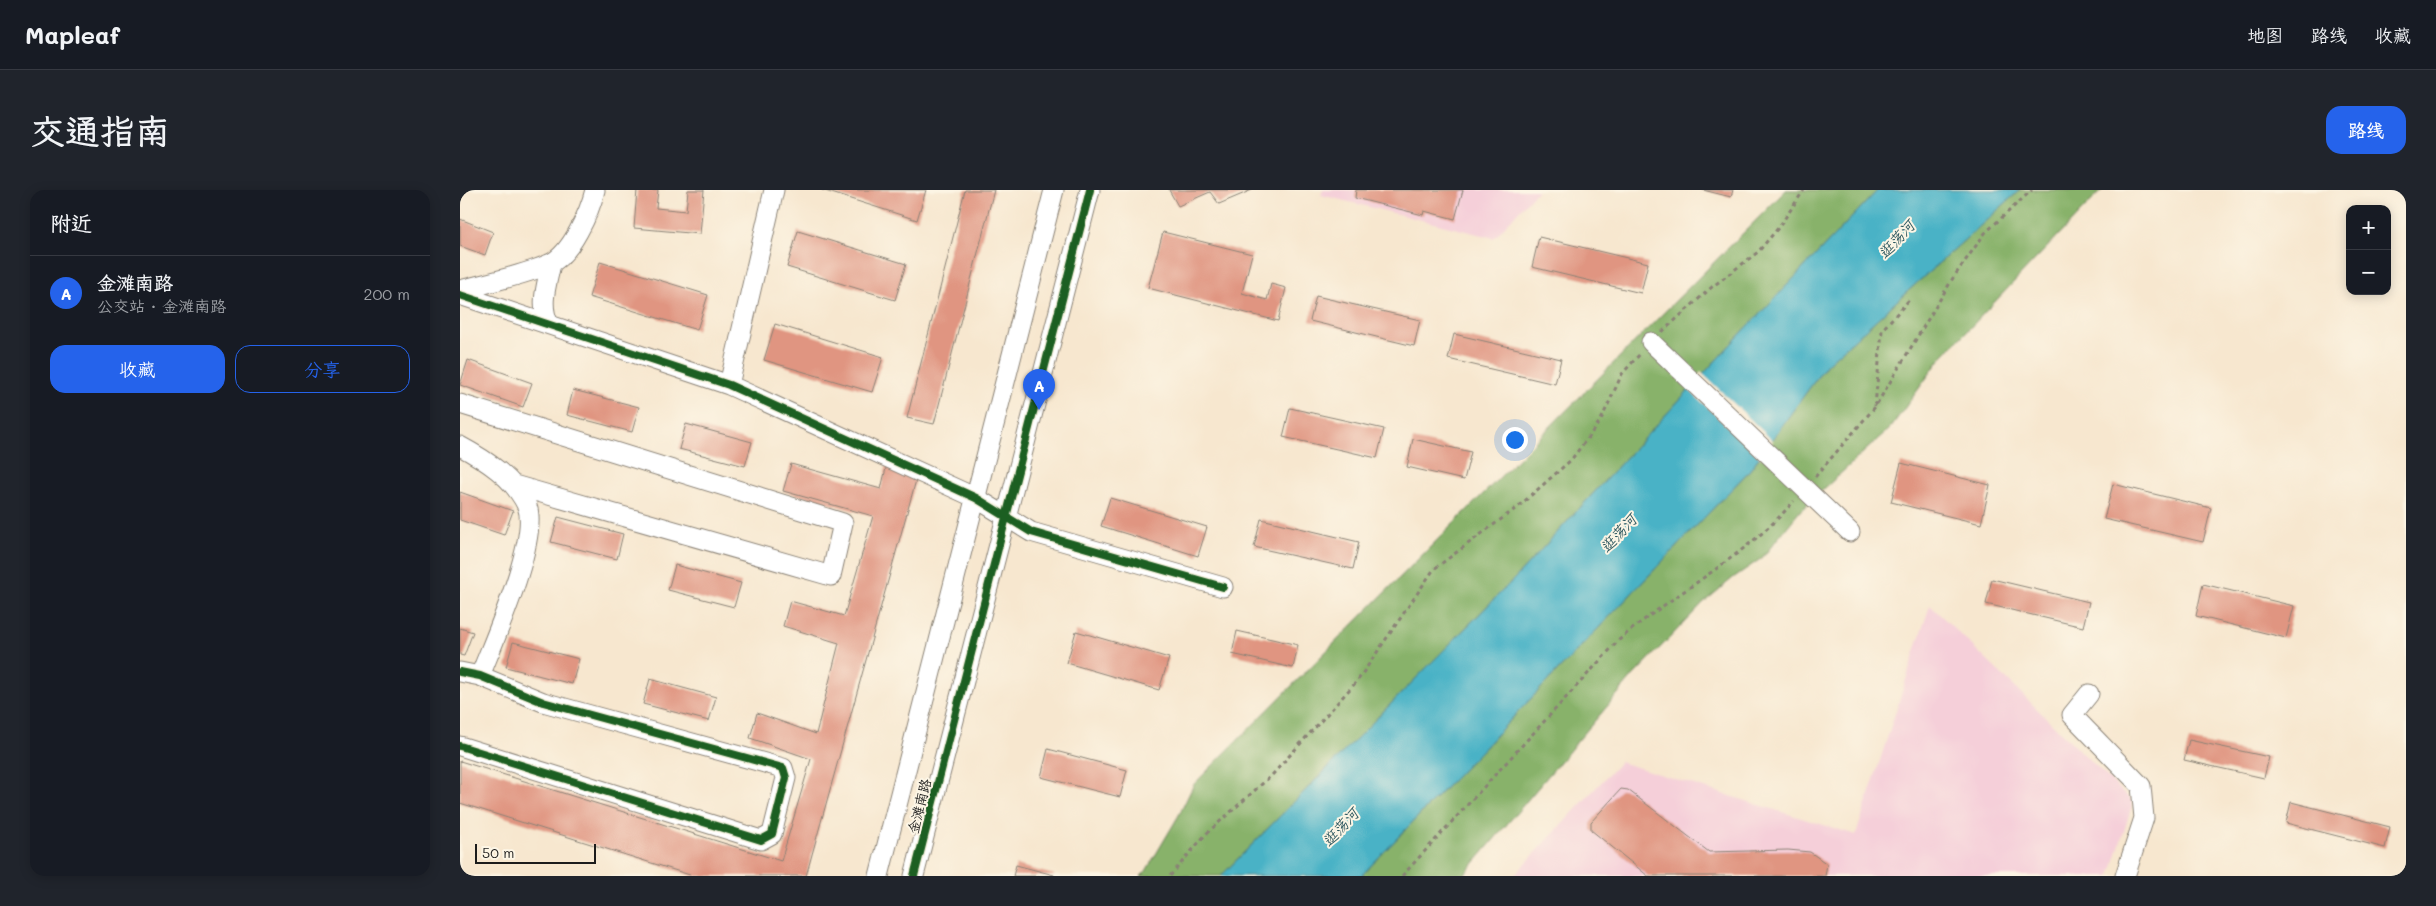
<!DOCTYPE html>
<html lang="zh">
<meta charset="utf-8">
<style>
body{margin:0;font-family:Mali,"LXGW WenKai TC",sans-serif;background:#20242c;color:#f1f3f6}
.controls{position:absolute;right:15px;top:15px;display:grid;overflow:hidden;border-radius:10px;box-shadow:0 2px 12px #0003}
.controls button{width:45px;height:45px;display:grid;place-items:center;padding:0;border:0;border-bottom:1px solid #363941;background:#171b24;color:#f1f3f6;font:25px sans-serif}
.scale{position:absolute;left:15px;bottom:12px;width:121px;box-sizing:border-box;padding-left:5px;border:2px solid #1c1c1c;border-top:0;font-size:14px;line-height:18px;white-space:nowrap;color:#1c1c1c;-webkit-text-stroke:4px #fcf5e5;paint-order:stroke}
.you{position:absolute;left:1054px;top:249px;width:18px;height:18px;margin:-12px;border:4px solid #fff;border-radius:50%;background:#1a73e8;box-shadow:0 0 0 8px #1a73e833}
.badge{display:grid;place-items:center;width:32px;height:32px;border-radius:50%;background:#2563eb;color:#fff;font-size:16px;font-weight:700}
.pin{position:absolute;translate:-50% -41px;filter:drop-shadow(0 1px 2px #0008)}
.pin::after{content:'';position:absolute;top:26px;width:18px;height:15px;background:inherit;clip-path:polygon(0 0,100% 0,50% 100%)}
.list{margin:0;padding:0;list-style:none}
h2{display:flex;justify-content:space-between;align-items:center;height:65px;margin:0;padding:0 20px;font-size:21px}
h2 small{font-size:16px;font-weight:400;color:#9ea1a6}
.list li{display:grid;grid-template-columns:32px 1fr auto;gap:15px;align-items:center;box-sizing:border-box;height:75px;padding:0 20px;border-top:1px solid #363941}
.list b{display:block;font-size:19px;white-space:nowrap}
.list p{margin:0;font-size:16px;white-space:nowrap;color:#9ea1a6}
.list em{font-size:16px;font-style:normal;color:#9ea1a6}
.actions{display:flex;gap:10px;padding:15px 20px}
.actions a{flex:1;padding:11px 0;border:1px solid #2563eb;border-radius:15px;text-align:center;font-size:18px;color:#2563eb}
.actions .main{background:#2563eb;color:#fff}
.map{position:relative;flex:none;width:1946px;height:686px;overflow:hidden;border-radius:15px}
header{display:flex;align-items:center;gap:30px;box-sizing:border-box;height:70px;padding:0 25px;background:#171b24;border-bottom:1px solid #363941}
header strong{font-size:24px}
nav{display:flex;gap:28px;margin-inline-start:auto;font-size:18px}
.intro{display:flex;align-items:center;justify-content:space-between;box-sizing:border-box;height:120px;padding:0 30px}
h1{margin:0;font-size:35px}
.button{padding:12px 22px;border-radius:15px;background:#2563eb;color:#fff;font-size:18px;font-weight:700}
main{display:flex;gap:30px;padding:0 30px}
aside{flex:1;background:#171b24;border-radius:15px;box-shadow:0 2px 12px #0003}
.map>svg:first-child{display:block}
.built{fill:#f5cfd9}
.forest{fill:#88b26a;stroke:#526743}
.water{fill:#48b2c6;stroke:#326771}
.pier{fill:#f7e7cf}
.building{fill:#e09581}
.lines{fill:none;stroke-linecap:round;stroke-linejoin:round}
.minor-casing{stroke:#8a8276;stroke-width:21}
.path{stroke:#8a8276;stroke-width:3;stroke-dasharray:4 4;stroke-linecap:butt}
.minor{stroke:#fff;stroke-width:19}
.cycleway-casing{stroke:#fcf5e5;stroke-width:11}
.cycleway{stroke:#1b5e20;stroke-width:8}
.labels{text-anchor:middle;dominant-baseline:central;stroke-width:4;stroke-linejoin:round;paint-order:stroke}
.street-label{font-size:14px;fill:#1c1c1c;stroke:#fcf5e5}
.water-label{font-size:15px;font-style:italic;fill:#2e5860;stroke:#fcf5e5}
</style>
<header>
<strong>Mapleaf</strong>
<nav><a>地图</a><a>路线</a><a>收藏</a></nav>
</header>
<div class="intro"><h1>交通指南</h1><a class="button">路线</a></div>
<main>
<aside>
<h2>附近<small></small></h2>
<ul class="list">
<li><span class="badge">A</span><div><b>金滩南路</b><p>公交站 · 金滩南路</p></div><em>200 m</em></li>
</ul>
<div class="actions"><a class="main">收藏</a><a>分享</a></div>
</aside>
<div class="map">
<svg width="1946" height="686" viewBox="0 0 1946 686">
<rect width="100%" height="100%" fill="#fcf5e5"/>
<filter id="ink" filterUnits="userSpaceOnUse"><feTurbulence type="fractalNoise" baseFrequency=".02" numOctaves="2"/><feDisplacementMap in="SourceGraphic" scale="10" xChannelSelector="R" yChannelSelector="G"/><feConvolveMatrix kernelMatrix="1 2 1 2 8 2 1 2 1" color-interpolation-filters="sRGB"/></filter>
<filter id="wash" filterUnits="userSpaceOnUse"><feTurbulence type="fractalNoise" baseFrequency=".0096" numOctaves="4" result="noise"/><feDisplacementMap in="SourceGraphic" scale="20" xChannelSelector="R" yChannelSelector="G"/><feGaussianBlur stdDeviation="1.12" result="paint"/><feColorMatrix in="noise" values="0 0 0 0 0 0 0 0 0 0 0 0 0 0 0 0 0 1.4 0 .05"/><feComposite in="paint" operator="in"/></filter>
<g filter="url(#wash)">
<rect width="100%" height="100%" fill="#f7e7cf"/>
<path class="built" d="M863,0H1078L1034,48L861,5Z
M1470,415L1673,612L1650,686H1054L1160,572L1396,645Z"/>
<path class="forest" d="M1326,0H1418L1272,153L1057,386L761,686H681L686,681L719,625L734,594Z
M1560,0H1642L1481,168L1431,237L1340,321L1302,368L1273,388L1243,413L1173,486L1003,686H901L1289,281L1367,174Z"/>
<path class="water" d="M1418,0H1560L1367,174L1289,281L901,686H761L1057,386L1272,153Z"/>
<path class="pier" d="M1241,182L1313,251L1301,268L1227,198Z"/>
<g id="blocks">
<path class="building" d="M177,0H198L196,18L226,21L228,0H244L240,44L174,38Z
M362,0H466L457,30Z
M505,0H534L474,234L447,228Z
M709,0H792L759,14L750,2L718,16Z
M896,0H1003L995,29L964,21L963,25L895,8Z
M1243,0H1273L1271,7Z
M0,29L33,42L25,65L0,56Z
M338,41L446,74L435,110L327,77Z
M703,42L792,64L782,103L807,110L811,94L826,98L818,131L688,98Z
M1079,47L1188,73L1181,103L1072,77Z
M140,72L248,105L237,140L129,107Z
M856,106L960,130L954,156L850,131Z
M315,134L423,167L412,202L304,170Z
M994,144L1101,169L1095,194L988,169Z
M8,170L72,193L63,217L0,195Z
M113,200L179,217L172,242L107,225Z
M830,218L924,239L917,268L823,247Z
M226,234L292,252L285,276L219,259Z
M953,249L1011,262L1004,290L947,277Z
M1441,273L1530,295L1521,334L1431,312Z
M331,274L421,299L427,274L458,283L346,686H233L0,613V571L321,671L351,569L290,548L297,523L356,544L379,453L323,436L330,411L384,426L413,326L323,301Z
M1653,294L1751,318L1743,352L1644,329Z
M0,302L53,321L44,345L0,330Z
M650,308L747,337L738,366L641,336Z
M98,327L163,344L157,369L91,352Z
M801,329L899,352L893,379L794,357Z
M215,375L281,393L274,417L208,400Z
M1532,389L1629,412L1623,437L1526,414Z
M1743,394L1834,416L1826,448L1736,426Z
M0,438L13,442L4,466L0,465Z
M616,441L709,468L699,500L607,473Z
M777,441L838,455L833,478L772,464Z
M53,452L119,469L112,494L46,477Z
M190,489L256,507L249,531L183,514Z
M1729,550L1809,567L1804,588L1724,570Z
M588,559L667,580L660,607L581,587Z
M1161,599L1168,600L1249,662L1328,660L1350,662L1367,674L1365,686H1188L1131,640V632Z
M1831,612L1930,637L1925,658L1826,633Z
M556,675L594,685V686H553Z"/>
</g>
</g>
<g filter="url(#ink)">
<use href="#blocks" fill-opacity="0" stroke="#8a8276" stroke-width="1"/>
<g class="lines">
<defs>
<path id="minor" d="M0,100C27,93 65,85 89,74C111,65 130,21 135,0
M0,105L269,195L516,308L571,342L763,397
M89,134C79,115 87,94 91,74
M1191,152L1390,342
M269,195L314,0
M0,214L383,333L371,386L54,295
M0,256C26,270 54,288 67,316C80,348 33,452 20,486
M0,482L20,486L83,512L323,578L326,588L312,644L301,650L0,556
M1629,504L1612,525L1681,596L1684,628L1665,686
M419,686L594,0
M454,686L630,0"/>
</defs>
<use href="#minor" class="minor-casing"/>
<path class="path" d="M1202,142L1252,97L1298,62L1319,37L1344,0
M1415,216L1422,140L1449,110
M1355,287L1415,217L1493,88L1525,43L1572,0
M710,686L747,643L812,585L898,490L974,379L1059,316L1111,270L1141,230L1162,184L1180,164
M942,686L1159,450C1216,401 1285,368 1334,311"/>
<use href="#minor" class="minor"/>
<defs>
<path id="cycleway" d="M0,105L269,195L516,308L571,342L763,397
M0,482L20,486L83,512L323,578L326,588L312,644L301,650L0,556
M454,686L630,0"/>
</defs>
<use href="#cycleway" class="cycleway-casing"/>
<use href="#cycleway" class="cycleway"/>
</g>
</g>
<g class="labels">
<g class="street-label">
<text transform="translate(459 616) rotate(-76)">金滩南路</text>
</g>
<g class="water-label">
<text transform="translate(1436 49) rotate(-47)">逛荡河</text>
<text transform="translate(1158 343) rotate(-47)">逛荡河</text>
<text transform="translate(880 637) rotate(-47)">逛荡河</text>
</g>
</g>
</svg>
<div class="controls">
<button>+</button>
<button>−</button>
</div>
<div class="scale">50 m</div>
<div class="you"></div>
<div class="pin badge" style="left:579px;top:220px">A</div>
</div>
</main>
